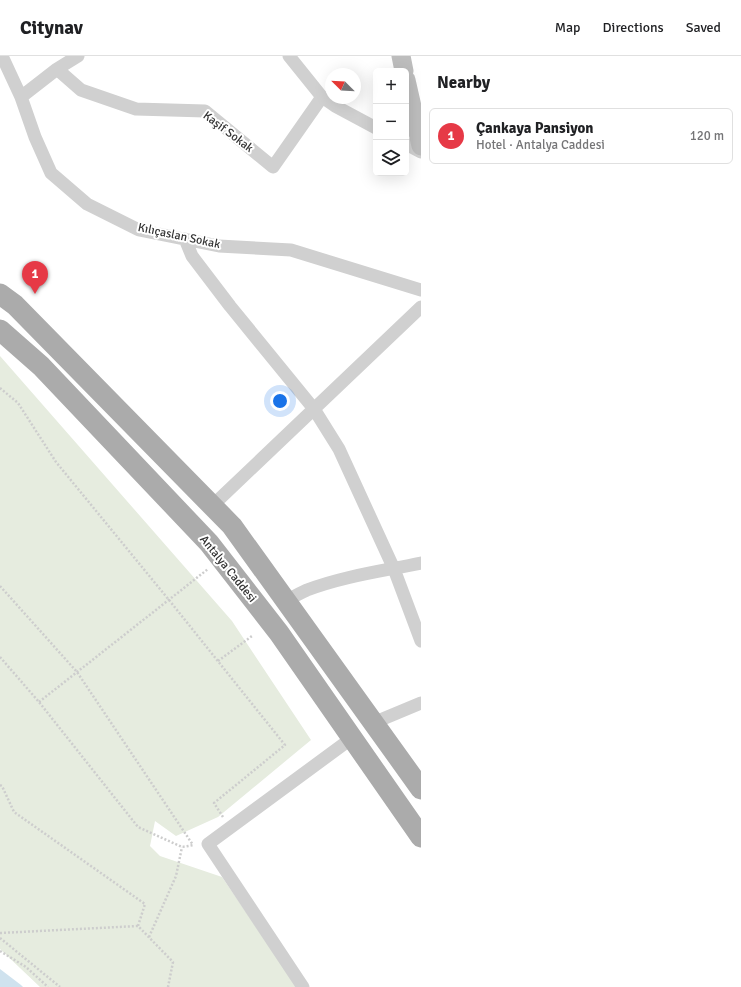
<!DOCTYPE html>
<meta charset="utf-8">
<style>
body{margin:0;font-family:Signika,sans-serif;background:#f6f6f6;color:#202124}
.controls{position:absolute;right:12px;top:12px;display:grid;overflow:hidden;border-radius:6px;box-shadow:0 4px 16px #0002}
.controls button{width:36px;height:36px;display:grid;place-items:center;padding:0;border:0;border-bottom:1px solid #e0e0e0;background:#fff;color:#202124;font:20px sans-serif}
.compass{position:absolute;left:325px;top:12px;width:36px;height:36px;border-radius:50%;background:#fff;box-shadow:0 4px 16px #0002;rotate:294deg}
.you{position:absolute;left:280px;top:345px;width:14px;height:14px;margin:-10px;border:3px solid #fff;border-radius:50%;background:#1a73e8;box-shadow:0 0 0 6px #1a73e833}
.badge{display:grid;place-items:center;width:26px;height:26px;border-radius:50%;background:#e63946;color:#fff;font-size:13px;font-weight:700}
.pin{position:absolute;translate:-50% -33px;filter:drop-shadow(0 1px 2px #0008)}
.pin::after{content:'';position:absolute;top:21px;width:14px;height:12px;background:inherit;clip-path:polygon(0 0,100% 0,50% 100%)}
.list{margin:0;padding:0;list-style:none}
h2{display:flex;justify-content:space-between;align-items:center;height:52px;margin:0;padding:0 16px;font-size:17px}
h2 small{font-size:13px;font-weight:400;color:#757577}
.list li{display:grid;grid-template-columns:26px 1fr auto;gap:12px;align-items:center;box-sizing:border-box;height:56px;margin:0 8px 8px;padding:0 8px;border:1px solid #e0e0e0;border-radius:6px}
.list b{display:block;font-size:15px;white-space:nowrap}
.list p{margin:0;font-size:13px;white-space:nowrap;color:#757577}
.list em{font-size:13px;font-style:normal;color:#757577}
.icon{flex:none;width:22px;height:22px;fill:none;stroke:currentColor;stroke-width:2;stroke-linecap:round;stroke-linejoin:round}
.map{position:relative;flex:none;width:421px;height:931px;overflow:hidden}
header{display:flex;align-items:center;gap:24px;box-sizing:border-box;height:56px;padding:0 20px;background:#fff;border-bottom:1px solid #e0e0e0}
header strong{font-size:19px}
nav{display:flex;gap:22px;margin-inline-start:auto;font-size:14px}
main{display:flex}
aside{flex:1;background:#fff}
.map>svg:first-child{display:block}
.green{fill:#e6ecdf}
.water{fill:#cfe2ee}
.lines{fill:none;stroke-linecap:round;stroke-linejoin:round}
.path{stroke:#cdcdcd;stroke-width:2.5;stroke-dasharray:2 2;stroke-linecap:butt}
.street{stroke:#d0d0d0;stroke-width:13}
.secondary{stroke:#bdbdbd;stroke-width:19}
.primary{stroke:#ababab;stroke-width:21}
.labels{text-anchor:middle;dominant-baseline:central;stroke-width:4;stroke-linejoin:round;paint-order:stroke}
.street-label{font-size:12px;fill:#333;stroke:#fff}
</style>
<header>
<strong>Citynav</strong>
<nav><a>Map</a><a>Directions</a><a>Saved</a></nav>
</header>
<main>
<div class="map">
<svg width="421" height="931" viewBox="0 0 421 931">
<rect width="100%" height="100%" fill="#fff"/>
<path class="green" d="M0,300L232,565L311,684L218,761L176,780L155,765L150,790L160,800L222,821L297,931H40L0,893Z"/>
<path class="water" d="M0,913L21,929L23,931H0Z"/>
<g class="lines">
<path class="path" d="M0,332L18,347L56,406L169,544L285,689L214,747L223,761
M0,530L77,616L193,789
M0,601L39,646L138,771L182,791L194,789
M218,605L252,580
M39,646L208,513
M0,729L2,730L14,756L145,848L138,870L173,906L168,931
M0,877L138,870
M149,881L176,820L182,791
M0,882L60,931
M0,895L26,911L48,931"/>
<path class="street" d="M2,0L21,41L35,81L51,117L87,148L139,174L219,190L291,194L421,234
M289,0L322,41L335,50L376,72
M57,13L81,34L136,53L205,55L273,111L322,41
M21,41L57,13L78,0
M406,88L421,96
M185,183L192,200L230,250L314,353L339,393L394,513L421,585
M212,450L421,251
M286,545C293,541 300,537 307,534C344,520 383,515 421,507
M373,667L421,647
M303,931L208,788L352,682"/>
<path class="secondary" d="M401,0L404,15
M406,24L421,90"/>
<path class="primary" d="M0,238L15,249L232,470L421,733
M0,274L41,310L209,487L279,577L421,781"/>
</g>
<g class="labels">
<g class="street-label">
<text transform="translate(228 76) rotate(37)">Kaşif Sokak</text>
<text transform="translate(179 180) rotate(12)">Kılıçaslan Sokak</text>
<text transform="translate(228 513) rotate(51)">Antalya Caddesi</text>
</g>
</g>
</svg>
<div class="controls">
<button>+</button>
<button>−</button>
<button><svg class="icon" aria-label="layers" viewBox="0 0 24 24"><path d="M12 4l9 5-9 5-9-5zM3 14l9 5 9-5"/></svg></button>
</div>
<svg class="compass" viewBox="-18 -18 36 36"><path d="M0-13l5 13h-10z" fill="#e53935"/><path d="M0 13l5-13h-10z" fill="#757577"/></svg>
<div class="you"></div>
<div class="pin badge" style="left:35px;top:238px">1</div>
</div>
<aside>
<h2>Nearby<small></small></h2>
<ul class="list">
<li><span class="badge">1</span><div><b>Çankaya Pansiyon</b><p>Hotel · Antalya Caddesi</p></div><em>120 m</em></li>
</ul>
</aside>
</main>
